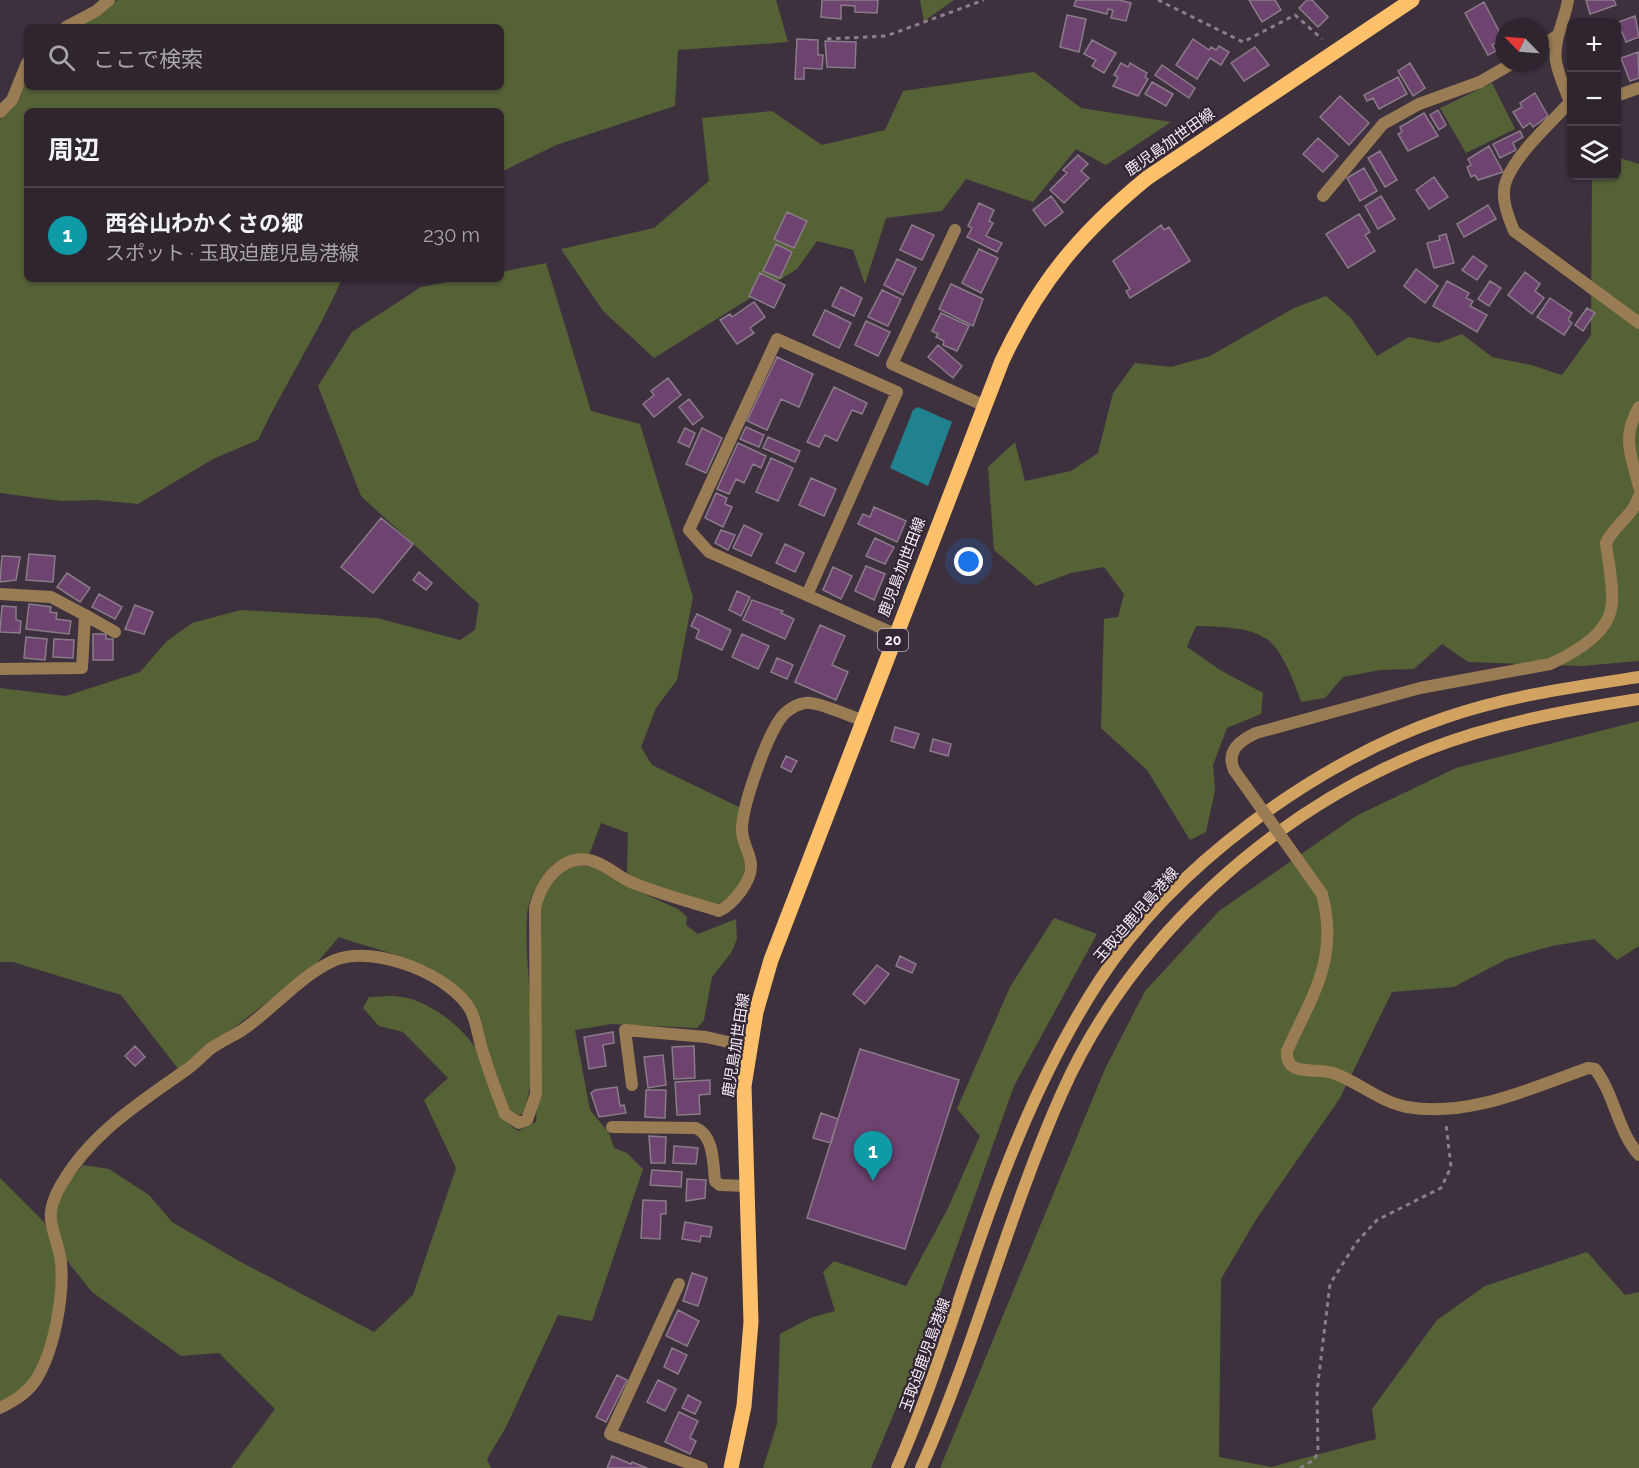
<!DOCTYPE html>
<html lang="ja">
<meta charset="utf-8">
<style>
body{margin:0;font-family:Raleway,"Noto Sans JP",sans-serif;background:#3a313a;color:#f1f3f6}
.controls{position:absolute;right:18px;top:18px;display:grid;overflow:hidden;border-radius:9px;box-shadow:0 2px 4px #0004}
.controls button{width:54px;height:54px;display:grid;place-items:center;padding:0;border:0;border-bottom:2px solid #49424a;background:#2e252e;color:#f1f3f6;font:30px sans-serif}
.compass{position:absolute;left:1495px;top:18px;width:54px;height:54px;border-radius:50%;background:#2e252e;box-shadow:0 2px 4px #0004;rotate:295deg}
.you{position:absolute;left:969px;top:562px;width:21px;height:21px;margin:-15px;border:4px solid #fff;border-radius:50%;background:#1a73e8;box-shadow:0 0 0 9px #1a73e833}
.badge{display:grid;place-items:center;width:39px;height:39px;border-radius:50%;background:#8c9099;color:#fff;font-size:20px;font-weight:700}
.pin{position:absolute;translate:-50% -50px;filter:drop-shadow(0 2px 3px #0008)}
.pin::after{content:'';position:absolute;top:32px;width:21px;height:18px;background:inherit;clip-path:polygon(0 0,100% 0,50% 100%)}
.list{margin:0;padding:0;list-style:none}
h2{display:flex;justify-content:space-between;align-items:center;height:78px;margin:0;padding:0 24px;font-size:26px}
h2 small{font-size:20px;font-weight:400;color:#a7a5aa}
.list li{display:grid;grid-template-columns:39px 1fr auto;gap:18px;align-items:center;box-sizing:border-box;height:96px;padding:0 24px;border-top:2px solid #49424a}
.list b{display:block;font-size:22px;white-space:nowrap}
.list p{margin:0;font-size:20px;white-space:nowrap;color:#a7a5aa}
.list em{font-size:20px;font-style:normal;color:#a7a5aa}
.icon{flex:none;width:33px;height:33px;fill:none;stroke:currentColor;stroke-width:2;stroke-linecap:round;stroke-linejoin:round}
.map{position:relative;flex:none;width:1639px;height:1468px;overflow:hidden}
.search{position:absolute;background:#2e252e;box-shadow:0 2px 4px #0004;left:24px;top:24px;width:480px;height:66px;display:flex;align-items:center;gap:15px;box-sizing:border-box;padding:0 21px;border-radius:9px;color:#a7a5aa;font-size:22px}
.panel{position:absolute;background:#2e252e;box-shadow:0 2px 4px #0004;left:24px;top:108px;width:480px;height:174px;border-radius:9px}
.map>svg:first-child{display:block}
.green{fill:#556236}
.water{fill:#20828f}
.building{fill:#6e436f;stroke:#8a7b89;stroke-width:1.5}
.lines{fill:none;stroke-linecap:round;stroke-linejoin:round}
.path{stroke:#8a7f8a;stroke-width:3;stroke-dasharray:4.5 4.5;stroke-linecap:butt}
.minor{stroke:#9a7c54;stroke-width:12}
.secondary{stroke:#d2a261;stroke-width:12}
.primary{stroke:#fec06a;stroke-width:15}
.minor-bridge{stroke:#9a7c54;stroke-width:12}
.labels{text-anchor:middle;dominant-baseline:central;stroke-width:4.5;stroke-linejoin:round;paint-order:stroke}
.shield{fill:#332733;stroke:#bcb2bc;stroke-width:1.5}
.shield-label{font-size:14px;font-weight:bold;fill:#f6eef6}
.street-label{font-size:15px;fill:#f6eef6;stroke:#332733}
</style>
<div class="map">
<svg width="1639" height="1468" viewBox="0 0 1639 1468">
<rect width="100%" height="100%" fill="#3e313e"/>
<path class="green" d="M118,0H776L788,42L678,50L675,106L556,145L501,172V111H27V279H342C318,334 284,385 258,440L213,459L138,504L97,500L61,501L0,493V119L17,103L27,80V87H501V27H76Z
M920,0H954L924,21Z
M1034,72L1081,108L1171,122L1106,165L1076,149L1033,202L966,179L942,211L886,218L865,284L853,250L817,241L797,269L654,358L603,311L561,249L654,228L709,181L702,118L772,111L822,145L885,130L903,91Z
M1492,83L1515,129L1466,153L1440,108Z
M1617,157L1639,164V661L1583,666L1468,662L1442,644L1414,669L1380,670L1343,677L1325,698L1301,702C1296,686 1281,646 1265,638C1246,626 1218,627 1196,626L1187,647L1220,670L1263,693L1261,714L1227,728L1213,765L1215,790L1206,832L1190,840L1147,770L1101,728L1104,619L1118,617L1124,594L1104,567L1071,573L1036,586L994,550L988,467L1015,442L1025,481L1071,471L1098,453L1113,393L1135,363L1171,367L1210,356L1294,308L1326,296L1351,318L1377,356L1409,337L1438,343L1462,334L1492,357L1531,365L1562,375L1591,335L1592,176H1616Z
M546,263L591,411L640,424L693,597L677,680L656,708L641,747L652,765L741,808C745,846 757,885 715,906L633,878L627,872L628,833L601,823L589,855C581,856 569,855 562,859C544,867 528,897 527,916C523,981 545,1051 523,1114L516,1117L510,1113C501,1094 462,991 453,983C425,959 375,950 339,937L314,966L179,1070L121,995L13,962H0V688L66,696L140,672L167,641L192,623L241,610L377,618L460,640L475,630L479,604L361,496L318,386L352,332L421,287L464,279H501V272Z
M1639,721V946L1617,960L1594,939L1552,946L1507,959L1454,987L1392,992L1340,1098L1257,1218L1221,1279L1219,1457L1271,1467L1376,1439L1372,1409L1437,1320L1485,1286L1587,1252L1625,1295L1639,1292V1468H940L1105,1069L1145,991L1219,911L1356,816L1456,768Z
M574,864L596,868L620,883L678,909L687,917L686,925L698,934L736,919L737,939L731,953L712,977L704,1020L697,1028L612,1024L575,1030L590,1110L609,1133L614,1148L627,1153L643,1169L592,1321L558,1315L506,1427L487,1459L491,1468H231L275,1409L219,1353L181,1356L92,1292L64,1257L54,1208L64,1186L83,1165L109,1169L149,1195L172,1222L239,1261L374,1332L413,1295L456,1168L424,1100L448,1078L403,1032L379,1026L363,1008L369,997C379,997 391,995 402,997C430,1001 466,1029 479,1054C493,1081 491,1113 518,1131L536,1122L541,1034V904C548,884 556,874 574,864Z
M1054,918L1097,934L1014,1086L916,1361L871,1468H763L777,1424L780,1334L810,1318L835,1311L823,1272L834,1261L906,1286L948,1208L980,1136L957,1109L1010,987Z
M0,1178L44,1222L57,1254L54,1327L35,1371L23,1390L0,1404Z"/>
<path class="water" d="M918,407L952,422L928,486L890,468L913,410Z"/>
<path class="building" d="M822,0H878L877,13L855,12V6L841,5V19L821,17Z
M1076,0H1119L1131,3L1126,21L1111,18L1113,10L1108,9L1107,14L1074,6Z
M1249,0H1275L1281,10L1262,22Z
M1307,0H1312L1328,17L1318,27L1299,8Z
M1586,0H1614L1616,5L1590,14Z
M1484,2L1503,39L1492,45L1496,51L1488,55L1465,13Z
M1067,15L1086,19L1079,52L1060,47Z
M1635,16L1639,37L1626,42L1622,32L1619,33L1616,23Z
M797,39L818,40V55H823L822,69L804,68V79H795Z
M1193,39L1209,50L1211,47L1216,50L1219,46L1229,52L1221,65L1210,58L1197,79L1176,65Z
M1092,40L1116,53L1104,73L1092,66L1096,60L1084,54Z
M825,41L856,42L855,68L827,67Z
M1255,47L1269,65L1244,81L1231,63Z
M1638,52L1639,78L1630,81L1621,58Z
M1121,63L1128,67L1130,63L1147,73L1145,77L1148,79L1138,96L1113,86L1118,77L1114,75Z
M1410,63L1425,88L1413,96L1398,71Z
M1162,65L1195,88L1189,98L1155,75Z
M1398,77L1407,94L1379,109L1373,98L1367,101L1364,95Z
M1152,82L1173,94L1166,106L1145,94Z
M1535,93L1548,116L1533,127L1530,123L1523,128L1513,112L1522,107L1520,103Z
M1340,96L1369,123L1349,145L1320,117Z
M1438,110L1446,125L1439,130L1430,115Z
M1424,113L1438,136L1408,151L1398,134L1402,132L1400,127Z
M1520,131L1523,137L1513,143L1516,150L1500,158L1493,144Z
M1318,138L1338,156L1323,172L1303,154Z
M1489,146L1503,172L1478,180L1475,175L1471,177L1467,167L1471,165L1468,159Z
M1380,151L1397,180L1385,187L1368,158Z
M1078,155L1088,164L1081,171L1089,178L1064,203L1050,190L1067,173L1063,170Z
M1364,168L1377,191L1360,201L1347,178Z
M1434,177L1448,197L1429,209L1416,190Z
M1051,196L1063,212L1045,226L1033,210Z
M1381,196L1395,219L1378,229L1365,206Z
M979,203L994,210L989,221L993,223L986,236L1002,243L997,252L967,237L972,228L968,226Z
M1488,205L1496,219L1464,237L1457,224Z
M787,212L807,221L794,248L774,239Z
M1359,214L1370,232L1365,235L1375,251L1348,268L1326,234Z
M912,225L934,235L922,260L900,250Z
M1161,225L1164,230L1169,227L1190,261L1130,298L1126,291L1130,289L1113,261Z
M1446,234L1454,263L1434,268L1427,243L1440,240L1439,236Z
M776,244L792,252L780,278L763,271Z
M979,249L998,258L981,293L962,283Z
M1473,256L1487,266L1477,280L1462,270Z
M897,259L916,268L903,295L884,285Z
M1416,269L1438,286L1425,303L1404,286Z
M1525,272L1540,284L1535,291L1544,298L1532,314L1508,295Z
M760,273L785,285L774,308L749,296Z
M1447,281L1469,293L1466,298L1473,301L1470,306L1487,315L1477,332L1433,306Z
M1490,281L1501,288L1489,306L1478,299Z
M951,284L983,299L973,326L939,309Z
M841,287L862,298L854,316L832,306Z
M882,290L901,299L888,326L868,317Z
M1550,298L1572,313L1568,320L1572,323L1564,335L1537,317Z
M754,302L765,317L750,328L754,333L737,344L720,320L730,314L732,317Z
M1587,308L1595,313L1583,331L1575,325Z
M825,310L851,323L839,348L813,335Z
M941,313L969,326L957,351L943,345L944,341L936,337L938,334L932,331Z
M866,321L890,332L878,356L855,345Z
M938,345L962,366L953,378L928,357Z
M777,357L813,374L799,407L781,399L767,430L747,421Z
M668,378L681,395L654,417L643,404L654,395L651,391Z
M834,387L867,403L862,414L852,410L837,441L825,435L819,447L807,442Z
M689,399L703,417L693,425L679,407Z
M746,427L764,435L759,447L740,439Z
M685,428L695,433L689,447L678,442Z
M702,428L722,438L706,473L686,464Z
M768,437L800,451L795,462L763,448Z
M738,443L766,456L761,468L753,464L744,483L736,479L729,494L717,489Z
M771,458L793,468L778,501L756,492Z
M811,478L836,489L824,516L799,505Z
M716,493L727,498L725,504L732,507L723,527L705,518Z
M874,507L906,521L897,542L858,524L863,514L870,517Z
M381,518L413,544L373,593L341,567Z
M744,525L762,534L751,556L733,548Z
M721,530L735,535L728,550L715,543Z
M875,538L894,547L885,564L866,556Z
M785,544L804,553L795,572L776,563Z
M29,554L55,556L53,582L26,580Z
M2,556L20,557L16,580L0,582Z
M866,566L885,574L874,600L855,591Z
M833,567L852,576L841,599L823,590Z
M419,572L432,583L426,590L413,580Z
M67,573L90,588L80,602L57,587Z
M737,591L750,597L741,616L729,610Z
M99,594L122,607L115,619L92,607Z
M752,600L783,611L781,613L794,619L785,639L743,620Z
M29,604L51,607L50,612L57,613L56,619L71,621L69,634L26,629Z
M135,605L153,612L144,634L125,629Z
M2,606L16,607V620L21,621L20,633L0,632Z
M697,614L731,630L722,650L696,638L699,630L691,626Z
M820,625L845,636L832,665L848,672L836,700L795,682Z
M93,634H106V639H113V660H93Z
M742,634L769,646L758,669L732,657Z
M26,637L47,639L45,660L24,658Z
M54,639L74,640L73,658L53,657Z
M777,658L793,665L787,679L771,672Z
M895,727L919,734L914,748L891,741Z
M933,739L951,744L948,756L930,751Z
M786,756L797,761L791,772L781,767Z
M900,956L916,964L912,973L896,966Z
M877,965L889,974L865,1004L853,994Z
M613,1032L614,1043L603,1045L606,1066L589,1069L584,1037Z
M135,1046L145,1057L135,1066L125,1056Z
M694,1046L695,1078L674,1079L672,1047Z
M860,1049L959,1080L905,1249L807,1218Z
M663,1055L666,1085L648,1088L644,1057Z
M710,1080V1094L699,1095L700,1114L677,1115L675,1082Z
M617,1087L620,1106L624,1105L626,1113L599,1117L591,1093L595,1090Z
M646,1090H666L665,1118L645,1117Z
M821,1113L838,1119L831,1143L813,1138Z
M649,1136L666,1137L665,1163H651Z
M674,1146L698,1148L696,1164L673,1163Z
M652,1170L682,1172L681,1187L650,1185Z
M687,1179L706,1180L705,1198L686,1201Z
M643,1200L666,1201V1214H661L660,1239L641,1238Z
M685,1222L712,1227L710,1237L701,1236L700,1242L682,1239Z
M692,1273L707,1278L698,1306L683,1301Z
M678,1310L699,1321L687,1346L666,1336Z
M672,1348L687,1355L678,1374L664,1367Z
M617,1375L627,1380L606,1422L596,1417Z
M658,1380L676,1389L665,1411L647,1402Z
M688,1395L701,1402L695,1414L682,1408Z
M679,1412L698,1421L690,1438L696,1441L690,1454L665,1442Z
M612,1456L631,1464L632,1462L647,1468H607Z"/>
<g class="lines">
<path class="path" d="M1158,0L1243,42L1295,15L1322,39
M827,39L886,36L984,0
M1300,1468L1314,1460L1318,1452L1317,1391L1330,1284L1356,1243L1377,1220L1441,1188L1451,1167L1446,1124"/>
<path class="minor" d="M1568,0C1565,20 1553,40 1556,61C1558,74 1565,89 1570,102C1550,124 1516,154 1506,181C1500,197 1508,216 1514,231L1639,323
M66,27L96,11L109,0
M1540,47L1558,35
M1616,96L1639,88
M0,112L12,100L27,63
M1323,196L1383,124L1419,104L1480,82L1513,63
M955,230L892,364L983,405
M1639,407C1621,439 1631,454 1639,487
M0,594L51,597L85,615L82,668L0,669
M807,595L897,392L777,339L689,530L709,552L895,634
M85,615L115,632
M1234,770C1226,751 1239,741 1256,733L1420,688L1550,664C1572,654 1606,636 1611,609C1615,592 1608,561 1606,543C1614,525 1633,516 1639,496
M1322,894C1339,958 1313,994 1287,1051C1285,1078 1316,1067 1333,1073C1359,1082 1380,1102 1407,1107C1468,1118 1532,1088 1588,1068L1595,1069C1615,1095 1617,1130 1639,1155
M632,1085L625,1030L706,1037L750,1047
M612,1127L696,1128C714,1136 713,1163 715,1181L720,1185L746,1186
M679,1284L610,1434L702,1468
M0,1408C14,1401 26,1394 35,1381C54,1353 64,1296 61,1263C57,1229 40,1221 61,1185C90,1134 139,1103 186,1070C195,1064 202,1056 210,1049C220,1042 231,1037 241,1031C274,1009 299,976 335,960C374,944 452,975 471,1011C476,1021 478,1035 481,1046C488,1069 496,1091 505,1114L519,1123L527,1120L536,1094L535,908C543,876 569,846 604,866C615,872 623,880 636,884C663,895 691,902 719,911C733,904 752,882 751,864C750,852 741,841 742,828C743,804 768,730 785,713C791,708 797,704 805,703C817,701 849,716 862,720"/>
<path class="secondary" d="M897,1468C941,1368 967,1265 1007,1165C1032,1101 1062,1038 1099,981C1172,867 1317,761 1444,718C1507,696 1573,687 1639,677
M921,1468C975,1347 1007,1217 1061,1095C1129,940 1272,811 1429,749C1496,723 1568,710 1639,699"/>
<path class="primary" d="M731,1468L744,1406L751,1322L744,1086L756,1012L771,960L1002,361C1039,282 1080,233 1147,178L1412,0"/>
<path class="minor-bridge" d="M1234,770L1322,894"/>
</g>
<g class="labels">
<rect class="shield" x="878" y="629" width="30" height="22" rx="4.5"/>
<g class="shield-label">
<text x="893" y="640">20</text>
</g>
<g class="street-label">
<text transform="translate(1170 142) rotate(-35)">鹿児島加世田線</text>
<text transform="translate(902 567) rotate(-69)">鹿児島加世田線</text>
<text transform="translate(1136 915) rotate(-49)">玉取迫鹿児島港線</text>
<text transform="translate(736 1045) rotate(-81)">鹿児島加世田線</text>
<text transform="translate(925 1355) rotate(-70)">玉取迫鹿児島港線</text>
</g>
</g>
</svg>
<div class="controls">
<button>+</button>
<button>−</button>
<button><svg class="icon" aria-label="layers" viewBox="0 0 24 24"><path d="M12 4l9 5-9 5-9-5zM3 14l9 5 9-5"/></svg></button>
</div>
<svg class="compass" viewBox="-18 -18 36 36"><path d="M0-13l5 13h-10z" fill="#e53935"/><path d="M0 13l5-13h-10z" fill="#a7a5aa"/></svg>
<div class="you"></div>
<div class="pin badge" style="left:873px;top:1181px;background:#0f9aa8">1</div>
<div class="search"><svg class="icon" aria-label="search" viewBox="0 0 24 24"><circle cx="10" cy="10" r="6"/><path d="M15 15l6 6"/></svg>ここで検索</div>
<section class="panel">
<h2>周辺<small></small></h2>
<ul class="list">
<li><span class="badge" style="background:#0f9aa8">1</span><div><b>西谷山わかくさの郷</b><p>スポット · 玉取迫鹿児島港線</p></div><em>230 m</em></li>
</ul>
</section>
</div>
